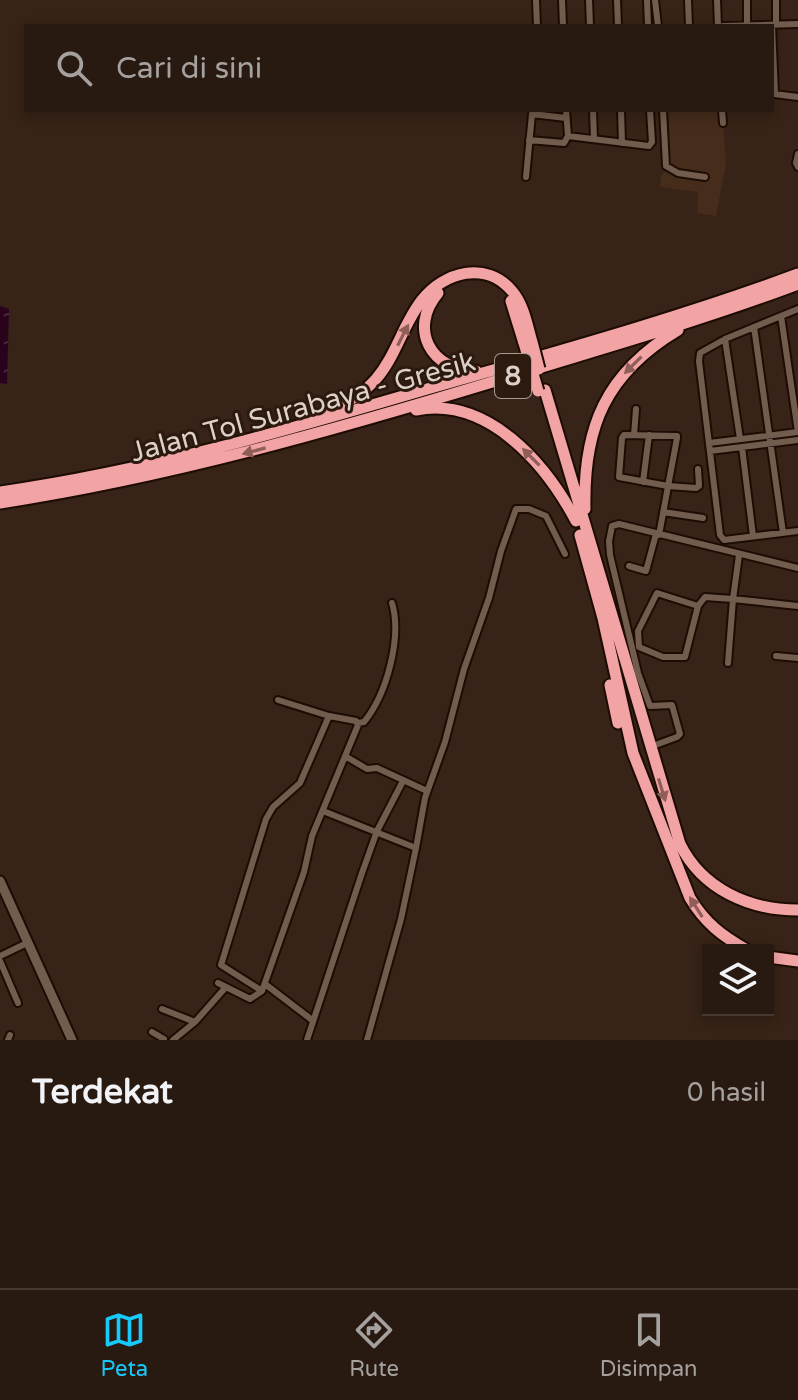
<!DOCTYPE html>
<html lang="id">
<style>
body{margin:0;font-family:"Varela Round",sans-serif;background:#31231a;color:#f1f3f6}
.controls{position:absolute;right:24px;bottom:24px;display:grid;overflow:hidden;border-radius:0px;box-shadow:0 4px 12px #0003}
.controls button{width:72px;height:72px;display:grid;place-items:center;padding:0;border:0;border-bottom:2px solid #453831;background:#291a11;color:#f1f3f6;font:40px sans-serif}
.list{margin:0;padding:0;list-style:none}
h2{display:flex;justify-content:space-between;align-items:center;height:104px;margin:0;padding:0 32px;font-size:34px}
h2 small{font-size:26px;font-weight:400;color:#a5a19f}
.icon{flex:none;width:44px;height:44px;fill:none;stroke:currentColor;stroke-width:2;stroke-linecap:round;stroke-linejoin:round}
.map{position:relative;flex:none;width:798px;height:1040px;overflow:hidden}
.search{position:absolute;background:#291a11;box-shadow:0 4px 12px #0003;left:24px;right:24px;top:24px;height:88px;display:flex;align-items:center;gap:20px;box-sizing:border-box;padding:0 28px;border-radius:0px;color:#a5a19f;font-size:30px}
.sheet{height:248px;background:#291a11}
nav{display:flex;justify-content:space-around;align-items:center;box-sizing:border-box;height:112px;border-top:2px solid #453831;background:#291a11;font-size:22px;color:#a5a19f}
nav a{display:grid;justify-items:center;gap:4px}
nav .on{color:#17cafb}
.map>svg:first-child{display:block}
.built{fill:#452c1b}
.water{fill:url(#water-ripples)}
.lines{fill:none;stroke-linecap:round;stroke-linejoin:round}
.street-casing{stroke:#1d0c03;stroke-width:10}
.secondary-casing{stroke:#1d0c03;stroke-width:13}
.highway-casing{stroke:#1d0c03;stroke-width:15}
.street{stroke:#725c4e;stroke-width:6}
.secondary{stroke:#725c4e;stroke-width:9}
.highway{stroke:#f2a3a4;stroke-width:11}
.highway-bridge-casing{stroke:#1d0c03;stroke-width:15;stroke-linecap:butt}
.highway-bridge{stroke:#f2a3a4;stroke-width:11}
.oneway{fill:#8f5e59}
.labels{text-anchor:middle;dominant-baseline:central;stroke-width:6;stroke-linejoin:round;paint-order:stroke}
.shield{fill:#2c1a0e;stroke:#a89991;stroke-width:2}
.shield-label{font-size:26px;font-weight:bold;fill:#ddd0c9}
.street-label{font-size:28px;fill:#ddd0c9;stroke:#2c1a0e}
</style>
<div class="map">
<svg width="798" height="1040" viewBox="0 0 798 1040">
<defs>
<pattern id="water-ripples" width="26" height="14" patternUnits="userSpaceOnUse" patternTransform="scale(2)"><rect width="26" height="14" fill="#29021c"/><path d="M2 4q2-2 4 0t4 0M15 11q2-2 4 0t4 0" fill="none" stroke="#48263c"/></pattern>
</defs>
<rect width="100%" height="100%" fill="#372317"/>
<path class="built" d="M668,110H722L726,164L716,216L697,213L698,192L660,187L661,176L669,166L666,129H669Z"/>
<path class="water" d="M0,306L9,309L7,384L0,383Z"/>
<g class="lines">
<defs>
<path id="street" d="M536,0L537,26
M562,0L563,26
M589,0L590,26
M617,0L618,26
M647,0L648,26
M655,0L658,26
M688,0L689,26
M717,0L718,26
M747,0V25
M776,0V24
M772,25L775,94
M723,26L798,24
M774,94L798,97
M593,110L594,139
M621,110L622,143
M663,110L666,166L678,173L705,177
M722,110L723,123
M568,136L649,146L652,142L650,110
M529,140L564,143L568,136L566,110
M798,154L796,163L798,167
M526,177L532,114L566,118
M798,309L725,339L700,353L699,361L720,535L724,540L798,531
M781,316L798,432
M754,327L783,533
M725,339L740,439
M634,435L636,409
M709,443L798,432
M742,447L753,536
M710,451L798,440
M643,482L649,435
M663,512L703,518
M659,535L677,438V436L624,435L622,438L619,477L668,486L696,488L699,486L698,469
M629,566L646,571L656,534
M698,606L685,657H663L639,647L638,631L657,593L698,606L705,597L733,599L739,555
M776,656L798,658
M728,663L733,599L798,606
M358,723L364,722C387,694 402,637 392,603
M650,747L677,737L680,734L672,705L650,706L638,673L610,555L609,541L612,526L619,524L798,568
M345,756L367,769L377,768L427,791
M323,811L416,848L425,798L445,742L464,669L489,598L501,551L516,509H529L546,516L565,554
M0,956L27,943
M0,961L18,1003
M218,983L250,999L262,991L304,872L312,836L358,725L356,721L329,716L278,700
M265,984L312,1020
M262,991L221,965L266,819L273,807L300,783L329,716
M162,1009L195,1022
M152,1032L164,1039
M8,1040L10,1035
M173,1040L195,1022L226,987
M307,1040L362,873L377,831L403,781
M367,1040L401,919L416,848"/>
<path id="secondary" d="M0,881L72,1040"/>
<path id="highway" d="M438,293C408,329 431,371 476,371
M511,301L524,343
M545,390L680,844C702,889 749,910 798,910
M416,410C488,396 546,464 576,521
M325,412C344,405 362,395 376,379C396,356 403,324 422,300C444,272 486,260 512,291C524,305 527,325 532,342
M0,492C148,471 291,429 434,387C556,352 679,318 798,274
M0,503C170,477 334,430 499,380C599,349 700,321 798,284
M585,509C583,427 606,373 678,330
M580,535L603,618L633,753L690,898C705,923 722,936 747,950
M610,685L618,723
M768,957L798,961"/>
</defs>
<use href="#street" class="street-casing"/>
<use href="#secondary" class="secondary-casing"/>
<use href="#highway" class="highway-casing"/>
<use href="#street" class="street"/>
<use href="#secondary" class="secondary"/>
<use href="#highway" class="highway"/>
<defs>
<path id="highway-bridge" d="M532,342L539,369
M524,343L538,391"/>
</defs>
<use href="#highway-bridge" class="highway-bridge-casing"/>
<use href="#highway-bridge" class="highway-bridge"/>
</g>
<defs><path id="oneway-solid" d="M-6-.8H1V-3.2L6.5 0L1 3.2V.8H-6Z" transform="scale(2)"/></defs>
<g class="oneway">
<use href="#oneway-solid" transform="translate(403 335) rotate(-63)"/>
<use href="#oneway-solid" transform="translate(633 365) rotate(135)"/>
<use href="#oneway-solid" transform="translate(254 451) rotate(165)"/>
<use href="#oneway-solid" transform="translate(531 457) rotate(-135)"/>
<use href="#oneway-solid" transform="translate(662 790) rotate(73)"/>
<use href="#oneway-solid" transform="translate(696 907) rotate(-122)"/>
</g>
<g class="labels">
<rect class="shield" x="495" y="354" width="36" height="44" rx="6"/>
<g class="shield-label">
<text x="513" y="376">8</text>
</g>
<g class="street-label">
<text transform="translate(303 407) rotate(-15)">Jalan Tol Surabaya - Gresik</text>
</g>
</g>
</svg>
<div class="controls">
<button><svg class="icon" aria-label="layers" viewBox="0 0 24 24"><path d="M12 4l9 5-9 5-9-5zM3 14l9 5 9-5"/></svg></button>
</div>
<div class="search"><svg class="icon" aria-label="search" viewBox="0 0 24 24"><circle cx="10" cy="10" r="6"/><path d="M15 15l6 6"/></svg>Cari di sini</div>
</div>
<section class="sheet">
<h2>Terdekat<small>0 hasil</small></h2>
<ul class="list">
</ul>
</section>
<nav>
<a class="on"><svg class="icon" aria-label="map" viewBox="0 0 24 24"><path d="M3 6l6-2 6 2 6-2v14l-6 2-6-2-6 2zM9 4v14M15 6v14"/></svg>Peta</a>
<a><svg class="icon" aria-label="directions" viewBox="0 0 24 24"><path d="M12 3l9 9-9 9-9-9zM9 14v-3h6M13 9l2 2-2 2"/></svg>Rute</a>
<a><svg class="icon" aria-label="saved" viewBox="0 0 24 24"><path d="M7 4h10v16l-5-4-5 4z"/></svg>Disimpan</a>
</nav>
